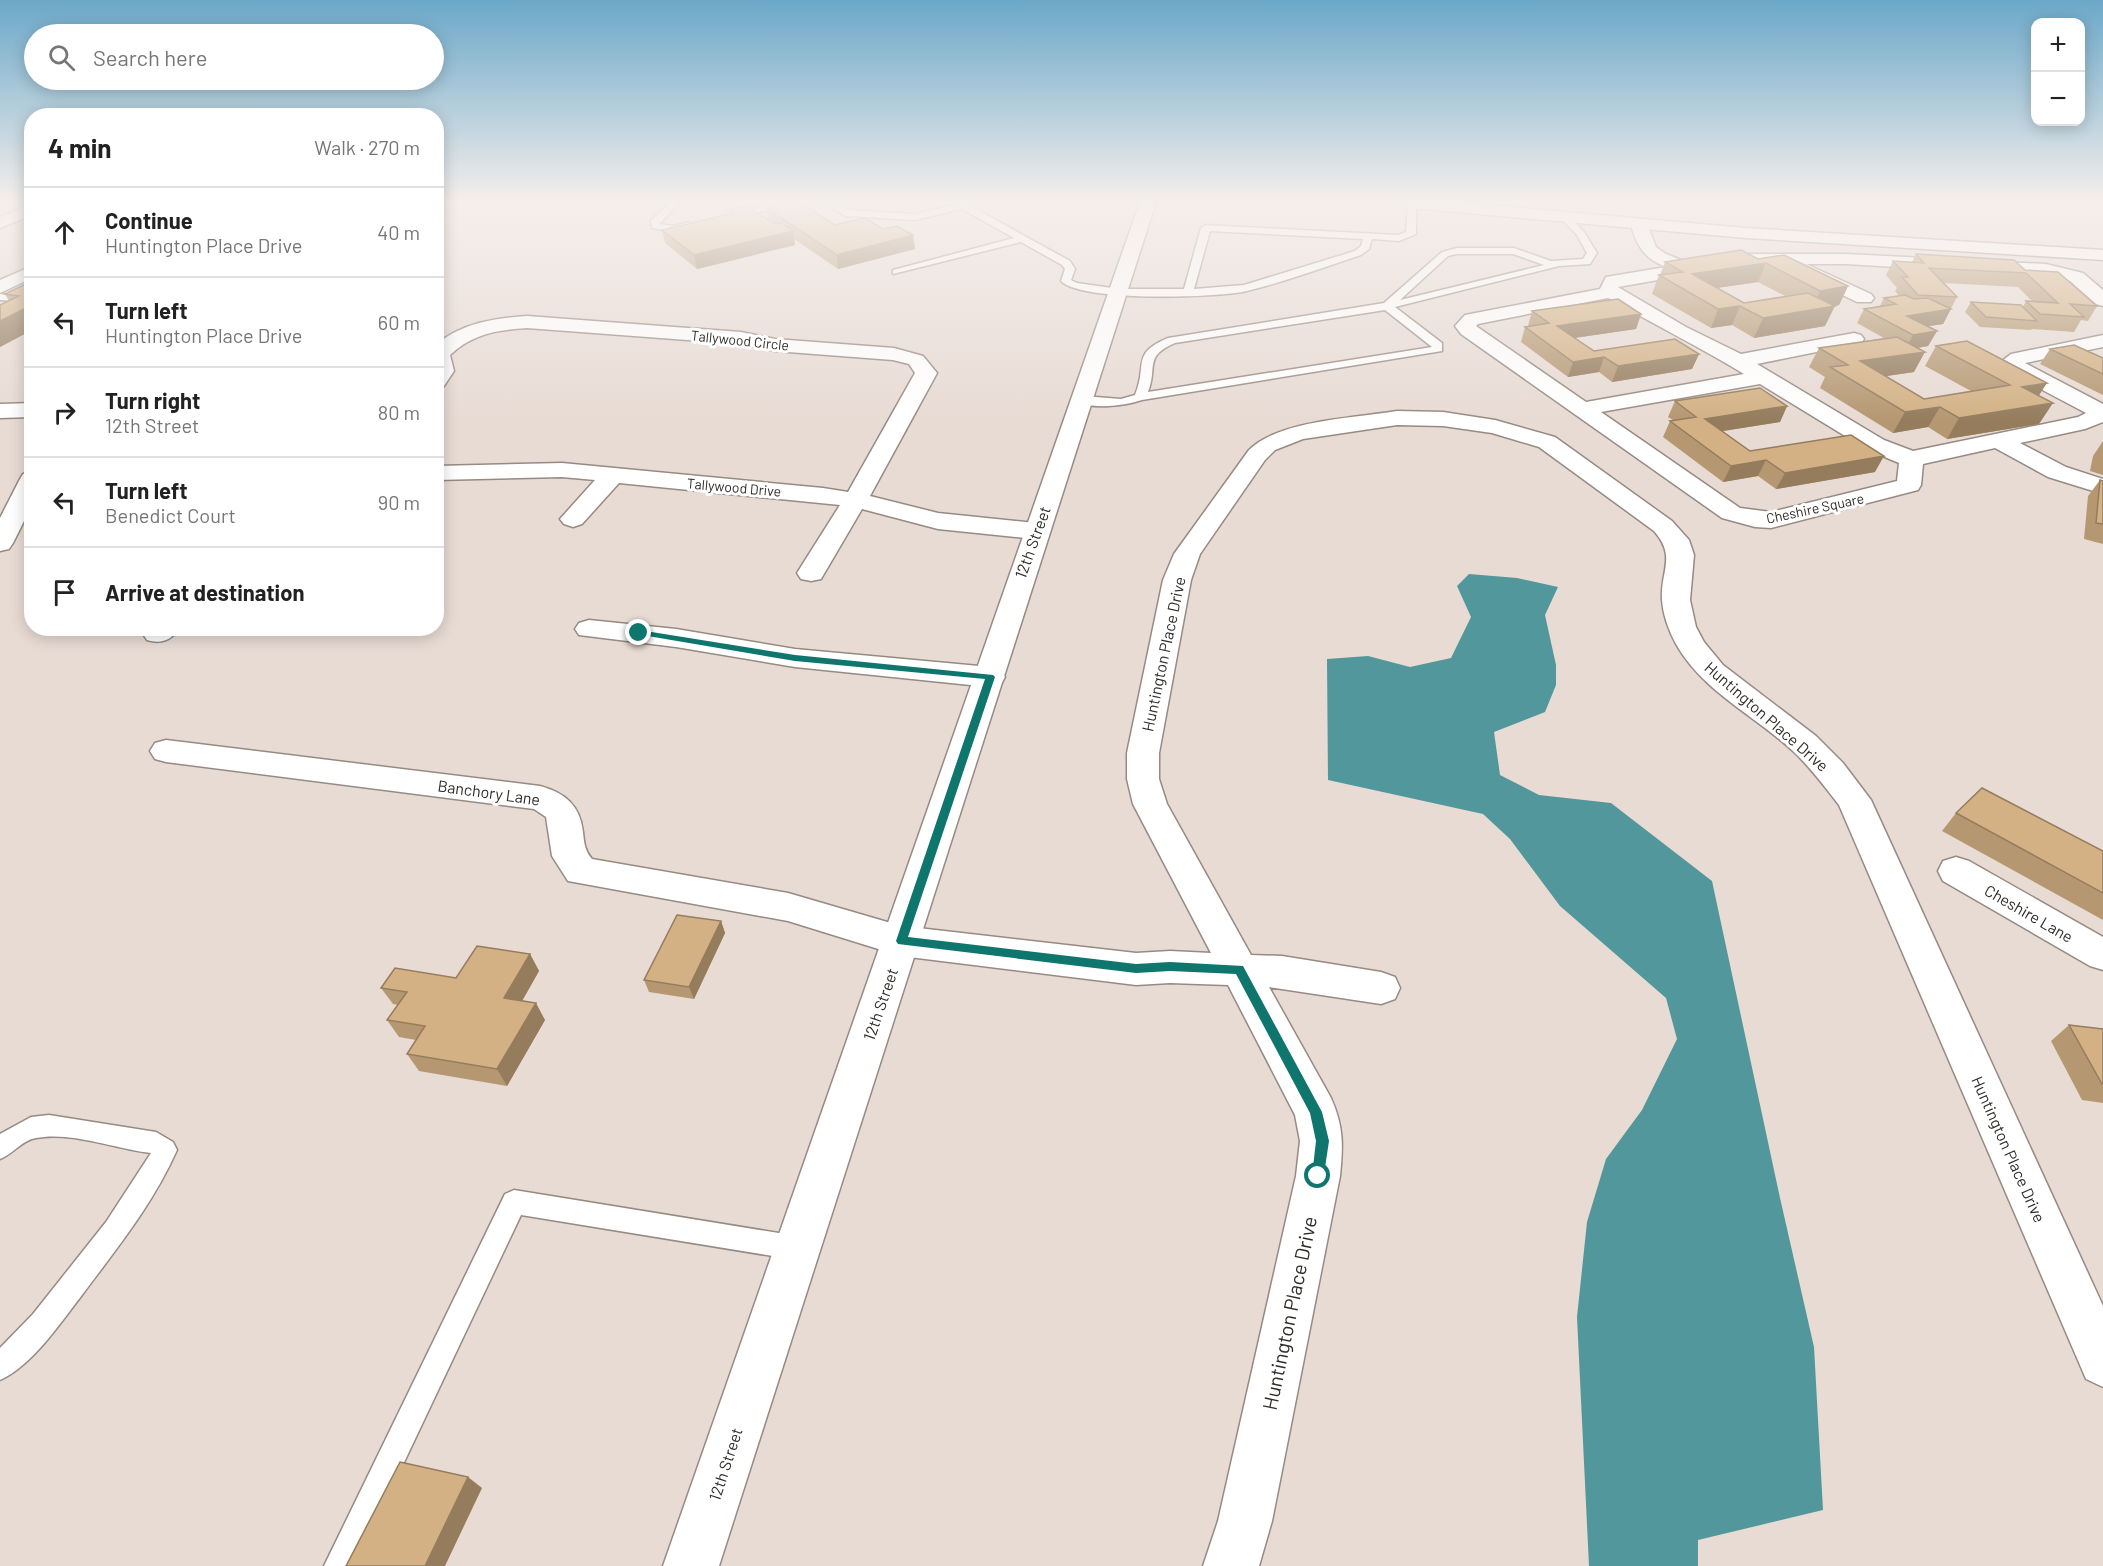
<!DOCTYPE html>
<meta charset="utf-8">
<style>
body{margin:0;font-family:Barlow,sans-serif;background:#f6f6f6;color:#222}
.controls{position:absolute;right:18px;top:18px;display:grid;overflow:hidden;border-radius:12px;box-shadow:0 3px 15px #0003}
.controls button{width:54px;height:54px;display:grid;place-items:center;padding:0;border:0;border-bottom:2px solid #e0e0e0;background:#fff;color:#222;font:30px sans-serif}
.stop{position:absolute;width:18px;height:18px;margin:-14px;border:4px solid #0f766e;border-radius:50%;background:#fff}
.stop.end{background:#0f766e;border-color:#fff;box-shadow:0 2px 6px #0008}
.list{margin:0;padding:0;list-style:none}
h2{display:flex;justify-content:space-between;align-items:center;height:78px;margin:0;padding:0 24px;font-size:26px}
h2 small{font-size:20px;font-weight:400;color:#767676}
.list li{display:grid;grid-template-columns:39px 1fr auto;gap:18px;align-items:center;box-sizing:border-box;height:90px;padding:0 24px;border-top:2px solid #e0e0e0}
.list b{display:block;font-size:22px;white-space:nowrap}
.list p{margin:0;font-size:20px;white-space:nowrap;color:#767676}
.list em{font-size:20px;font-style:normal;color:#767676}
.icon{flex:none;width:33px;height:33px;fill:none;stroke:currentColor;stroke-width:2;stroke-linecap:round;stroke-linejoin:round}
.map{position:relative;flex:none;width:2103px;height:1566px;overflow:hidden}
.search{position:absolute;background:#fff;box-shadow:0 3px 15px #0003;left:24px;top:24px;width:420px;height:66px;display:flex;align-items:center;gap:15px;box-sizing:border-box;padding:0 21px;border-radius:33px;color:#767676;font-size:22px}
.panel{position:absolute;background:#fff;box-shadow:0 3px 15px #0003;left:24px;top:108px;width:420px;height:528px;border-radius:24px}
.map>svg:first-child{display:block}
.water{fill:#51979b}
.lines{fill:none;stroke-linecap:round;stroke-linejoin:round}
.service-casing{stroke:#968a83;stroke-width:3}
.minor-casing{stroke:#968a83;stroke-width:3}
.tertiary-casing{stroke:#968a83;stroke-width:3}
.secondary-casing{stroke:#968a83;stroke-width:3}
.service{fill:#fff;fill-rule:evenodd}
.minor{fill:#fff;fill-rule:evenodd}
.tertiary{fill:#fff;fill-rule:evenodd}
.secondary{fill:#fff;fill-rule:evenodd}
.wall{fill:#b59872;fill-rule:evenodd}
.shaded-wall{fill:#947c5d}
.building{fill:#d3b185;stroke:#947c5d;stroke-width:1.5}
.route{fill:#0f766e}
.labels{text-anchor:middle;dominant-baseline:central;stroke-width:6;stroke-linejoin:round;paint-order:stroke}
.far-street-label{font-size:14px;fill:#302c29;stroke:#fff}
.street-label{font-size:16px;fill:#302c29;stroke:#fff}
.near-street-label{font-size:20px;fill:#302c29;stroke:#fff}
</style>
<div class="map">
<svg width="2103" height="1566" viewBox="0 0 2103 1566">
<rect width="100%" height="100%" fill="#e8dbd4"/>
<path class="water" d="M1469,574L1517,578L1558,587L1545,615L1556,665V685L1545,712L1494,732L1500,775L1539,795L1611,803L1712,881L1780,1198L1814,1347L1823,1510L1698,1540V1566H1589L1577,1317L1587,1222L1606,1159L1642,1110L1677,1039L1666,998L1560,906L1510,839L1483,814L1328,780L1327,659L1368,656L1410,667L1451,658L1471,617L1457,586Z"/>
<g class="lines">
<defs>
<path id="service" d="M672,202H681L659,224L674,226L689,222L694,225L692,227L674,232L652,228L651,220Z
M783,202H800L730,219L725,216Z
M821,202H832L848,210L915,214L955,205L952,202H963L1070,261L1075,269L1071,280L1077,283L1119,289H1184L1201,228L1206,225L1398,235L1406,232L1408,203L1416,202V234L1399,241L1372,239L1369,249L1361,255C1324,267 1285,282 1247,291C1216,298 1081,302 1061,281L1065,269L1062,265L1021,242L893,274V270L1014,238L962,209L915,220L846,216ZM1210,231L1363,239L1361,246L1355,251L1244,285L1194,289Z
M1562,215H1568L1584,232L1597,253L1590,264L1559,266L1395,307L1442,343V351L1142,400C1127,405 1090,411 1077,400L1083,396L1121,399L1135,395C1148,365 1130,354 1168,338L1384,303L1442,252L1457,248H1514L1551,261L1583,259L1587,253L1577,235L1560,217ZM1457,254H1513L1544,265L1400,300L1448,256ZM1385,310L1432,347L1148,392C1158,367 1143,357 1175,343Z
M0,294L32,296V303L0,318V311L18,301L0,300Z
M49,1115L156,1132L173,1142L177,1150C153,1204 117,1248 82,1295C61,1322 32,1366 0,1380V1348L33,1314L106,1222L151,1153C116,1149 70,1131 36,1138C22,1140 13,1154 0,1159V1134L31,1117Z
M514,1190L797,1236L806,1239L810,1248L806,1257L797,1260L521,1215L355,1566H324L505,1194Z"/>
<path id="minor" d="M32,204V215L0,228V217Z
M1640,220L1646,221L1656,247L1666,254L1689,263L1750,254H1846L2046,264L2083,273L2103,290V306L2096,304L2070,281L2046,276L1846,264H1750L1618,287L1686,327L1741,354L1854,333L1861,335L1864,339L1861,343L1757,364L1884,440L1913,451L2078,417L2086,413L2018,377L2002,361L2011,354L2103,335V347L2025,363L2103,404V422L2085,429L2020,443L2066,467L2103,479V494L2048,477L1995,448L1923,464L1921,485L1918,490L1771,528L1755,527L1722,518L1461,334L1455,326L1465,315L1600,289L1606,277L1666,267C1645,259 1637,247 1631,225L1634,221ZM1608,298C1653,324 1700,347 1744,374L1586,402L1476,326L1478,324ZM1760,384L1868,450L1899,463L1897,481L1771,512L1740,508L1601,412Z
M1806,264L1871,294L1874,298L1871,302H1857L1799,274L1797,270L1799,266Z
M527,316L741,332L775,339L894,348L923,356L937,373L870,496L938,513L1036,523L1045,526L1049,531L1045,536L1036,539L938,529L862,509L821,579L811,581L801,579L797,573L840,505L619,483L582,524L573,527L564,524L560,519L595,480L562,477L436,480V466L562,463L823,488L848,492L915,373L909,364L893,360L775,351L741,344L527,328C497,330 472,334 450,355L454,371L444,386L436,387V345C461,323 495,318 527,316Z
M32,403V417L0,418V404Z
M1397,411L1443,412L1495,420L1555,437L1672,521L1689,540L1694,555L1690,600L1696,627L1704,642L1723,665L1816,736L1843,763L1871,800L2103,1306V1387L2086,1379L1839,805C1825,787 1811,768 1794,752C1756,716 1703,692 1676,644C1669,631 1663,615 1662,600C1660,571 1677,557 1654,531L1539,447L1492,433L1443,426L1397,425L1303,439L1275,450L1265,460L1200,554L1191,580L1159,753V779L1167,804L1251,955L1282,956L1381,972L1395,977L1400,988L1395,999L1381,1004L1269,987L1331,1098C1344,1127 1343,1146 1340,1176L1272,1521L1259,1566H1203L1218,1521L1296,1176L1300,1141L1295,1115L1228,985L1170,983L1136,985L901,956L788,921L568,881L552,856L546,817L534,809L166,762L155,759L150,751L155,743L166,740L540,786C565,793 580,805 583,832C584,843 585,851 592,859L788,893L901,926L1136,953L1170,951L1211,953L1133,804L1127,779V753L1163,580L1174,554L1249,450C1279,420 1355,418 1397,411Z
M32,472V505L13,543L9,549L0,551V518L20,479L23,474Z
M589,620L676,629L795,649L990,667L1001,670L1005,677L1001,684L990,687L795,667L676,647L579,635L575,629L579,623Z
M146,628H179C171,641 161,644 147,640L143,634Z
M1956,857L1969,861L2103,937V970L2090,966L1943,881L1938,871L1943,861Z"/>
<path id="tertiary" d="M1140,202H1156L719,1566H663Z"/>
<path id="secondary" d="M1391,202H1455L1746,228L2103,250V260L1746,238L1399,207Z
M32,266V278L0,293V280Z"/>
</defs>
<use href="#service" class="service-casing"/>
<use href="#minor" class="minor-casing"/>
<use href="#tertiary" class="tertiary-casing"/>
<use href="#secondary" class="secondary-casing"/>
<use href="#service" class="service"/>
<use href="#minor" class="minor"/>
<use href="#tertiary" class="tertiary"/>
<use href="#secondary" class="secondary"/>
</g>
<path class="wall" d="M766,208L835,225L883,229L913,235L915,249L838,269L794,239L795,245L697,269L665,243L662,230L730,214L729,210L768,220Z
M1916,254L2025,270L2097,306L2088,321L2081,320L2074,332L2032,329L2031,330L1980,327L1965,312L1971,302L2023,307L2026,301H2032L2018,287L1944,283L1957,297L1943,324L1927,326L1937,331L1928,346L1917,348L1914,372L1886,376L1924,399L1971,391L1925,366L1936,346L2039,396V424L1947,439L1928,427L1893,433L1820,388L1825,377L1809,367L1819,348L1884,338L1857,323L1864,309L1880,306L1884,298L1899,296L1895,291L1897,288L1886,275L1893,261L1912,262Z
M1758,259L1848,286L1839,305L1834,306L1825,326L1754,338L1732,325L1711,328L1652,294L1659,275H1660L1665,262ZM1758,282L1785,296L1744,303L1717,288Z
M32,281V330L0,347V305L9,301L5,294Z
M1532,311L1641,314L1636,329L1574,338L1594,351L1699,354L1692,369L1612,382L1599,372L1568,377L1521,342L1525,327L1528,326Z
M2050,349L2103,358V395L2040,364Z
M1675,401L1787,406L1780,422L1722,431L1750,451L1875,472L1776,489L1758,476L1723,482L1663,437L1670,421L1673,420L1668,417Z
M2103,441V475L2090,471L2093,456Z
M2100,480L2103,481V544L2084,539L2088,496Z
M1956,813L2103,851V920L1942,831Z
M721,921L725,933L694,999L649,992L644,980Z
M530,954L539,971L522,1001L545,1020L507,1086L419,1071L407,1054L416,1040L399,1037L387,1020L398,1005L393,1004L381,988L456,978Z
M2069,1025L2103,1029V1103L2082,1100L2051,1041Z"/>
<path class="shaded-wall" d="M793,231L795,245L697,269L694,255Z
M913,235L915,249L838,269L837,255Z
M1766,263L1758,282L1689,292L1692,274Z
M1848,286L1839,305L1811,310L1820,291Z
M32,305V330L0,347V321Z
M1740,306L1732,325L1711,328L1718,309Z
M1835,306L1825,326L1754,338L1763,318Z
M1951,309L1943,324L1904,330L1907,316Z
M1641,314L1636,329L1553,341L1557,326Z
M1937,331L1928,346L1905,350L1913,335Z
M1925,352L1914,372L1853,381L1860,361Z
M1699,354L1692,369L1612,382L1618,366Z
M1604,357L1599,372L1568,377L1573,362Z
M2047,383L2034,403L2022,387Z
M2053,403L2039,424L1947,439L1959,418Z
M1787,406L1780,422L1698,435L1705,419Z
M1940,407L1928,427L1893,433L1905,412Z
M1884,456L1875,472L1776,489L1785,473Z
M1766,460L1758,476L1723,482L1731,466Z
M721,921L725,933L694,999L689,987Z
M530,954L539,971L514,1015L504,998Z
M536,1003L545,1020L507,1086L497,1069Z
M468,1477L482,1488L445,1566H425Z"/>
<path class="building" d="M790,202H799L835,225L865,218L883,229L897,226L913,235L837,255L766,208Z
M746,206L775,224L781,223L793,231L694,255L662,230L734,213L729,210Z
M1741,250L1758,259L1784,255L1848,286L1820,291L1766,263L1692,274L1744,303L1808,293L1835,306L1763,318L1740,306L1718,309L1659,275L1683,272L1665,262Z
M1916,254L2014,260L2025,270L2058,272L2097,306L2070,304L2084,317L2040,314L2026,301L2058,303L2026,273L1929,268L1957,297L1918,295L1902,277H1908L1893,261L1924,263Z
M32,281V305L0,321V305L19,296L5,294Z
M1905,295L1914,299L1928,298L1951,309L1907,316L1937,331L1913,335L1864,309L1896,304L1884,298Z
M1618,299L1641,314L1557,326L1594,351L1675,339L1699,354L1618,366L1604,357L1573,362L1525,327L1549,323L1532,311Z
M1971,302L2021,305L2037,321L1986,317Z
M1897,337L1925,352L1860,361L1924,399L2010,385L1936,346L1967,341L2047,383L2022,387L2053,403L1959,418L1940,407L1905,412L1830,367L1848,365L1819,348Z
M2074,345L2103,358V374L2050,349Z
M1760,388L1787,406L1705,419L1750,451L1851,435L1884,456L1785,473L1766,460L1731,466L1670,421L1696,417L1675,401Z
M2100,480L2103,481V524L2096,523Z
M1982,788L2103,851V893L1956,813Z
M677,915L721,921L689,987L644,980Z
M477,946L530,954L504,998L536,1003L497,1069L407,1054L425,1026L387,1020L407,992L381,988L395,968L456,978Z
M2069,1025L2103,1029V1084H2102Z
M400,1462L468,1477L425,1566H346Z"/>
<linearGradient id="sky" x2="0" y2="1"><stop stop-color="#6ba8c9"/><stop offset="0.48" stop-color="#f5efec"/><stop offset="1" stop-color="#f5efec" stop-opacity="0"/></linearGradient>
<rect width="2103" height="421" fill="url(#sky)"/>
<path class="route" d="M639,630L795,655L993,675L995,677L908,937L1136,964L1170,962L1243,966L1322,1112L1329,1141L1323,1181L1318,1183L1314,1181L1312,1176L1316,1141L1310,1113L1236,974L1170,971L1136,973L898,944L896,941L985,679L795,661L636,634L635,633Z"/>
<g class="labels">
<g class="far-street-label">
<text transform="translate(740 340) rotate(6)">Tallywood Circle</text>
<text transform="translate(734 487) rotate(5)">Tallywood Drive</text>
<text transform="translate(1815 508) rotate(-12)">Cheshire Square</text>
</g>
<g class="street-label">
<text transform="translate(1032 542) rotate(-70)">12th Street</text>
<text transform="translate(1163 654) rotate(-78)">Huntington Place Drive</text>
<text transform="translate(1767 716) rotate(41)">Huntington Place Drive</text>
<text transform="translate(489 792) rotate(8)">Banchory Lane</text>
<text transform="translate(2029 913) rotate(30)">Cheshire Lane</text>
<text transform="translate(880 1004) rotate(-71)">12th Street</text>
<text transform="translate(2009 1149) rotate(66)">Huntington Place Drive</text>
<text transform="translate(725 1464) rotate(-72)">12th Street</text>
</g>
<g class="near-street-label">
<text transform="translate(1289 1313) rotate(-78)">Huntington Place Drive</text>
</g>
</g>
</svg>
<div class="controls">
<button>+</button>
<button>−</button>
</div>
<div class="stop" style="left:1318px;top:1176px"></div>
<div class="stop end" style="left:639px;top:633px"></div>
<div class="search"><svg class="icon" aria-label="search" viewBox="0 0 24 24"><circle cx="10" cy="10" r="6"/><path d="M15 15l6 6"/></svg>Search here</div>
<section class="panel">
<h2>4 min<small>Walk · 270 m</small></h2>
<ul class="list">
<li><svg class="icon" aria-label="ahead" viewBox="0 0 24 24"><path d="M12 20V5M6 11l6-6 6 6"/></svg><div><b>Continue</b><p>Huntington Place Drive</p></div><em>40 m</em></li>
<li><svg class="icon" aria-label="left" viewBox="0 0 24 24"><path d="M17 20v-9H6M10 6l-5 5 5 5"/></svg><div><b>Turn left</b><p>Huntington Place Drive</p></div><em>60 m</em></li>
<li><svg class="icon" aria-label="right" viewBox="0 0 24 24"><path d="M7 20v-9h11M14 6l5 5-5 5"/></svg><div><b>Turn right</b><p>12th Street</p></div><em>80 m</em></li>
<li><svg class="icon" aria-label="left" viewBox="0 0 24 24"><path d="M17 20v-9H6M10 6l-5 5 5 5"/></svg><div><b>Turn left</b><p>Benedict Court</p></div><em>90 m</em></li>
<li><svg class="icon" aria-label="arrive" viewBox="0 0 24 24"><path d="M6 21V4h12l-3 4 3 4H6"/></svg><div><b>Arrive at destination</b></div></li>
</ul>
</section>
</div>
